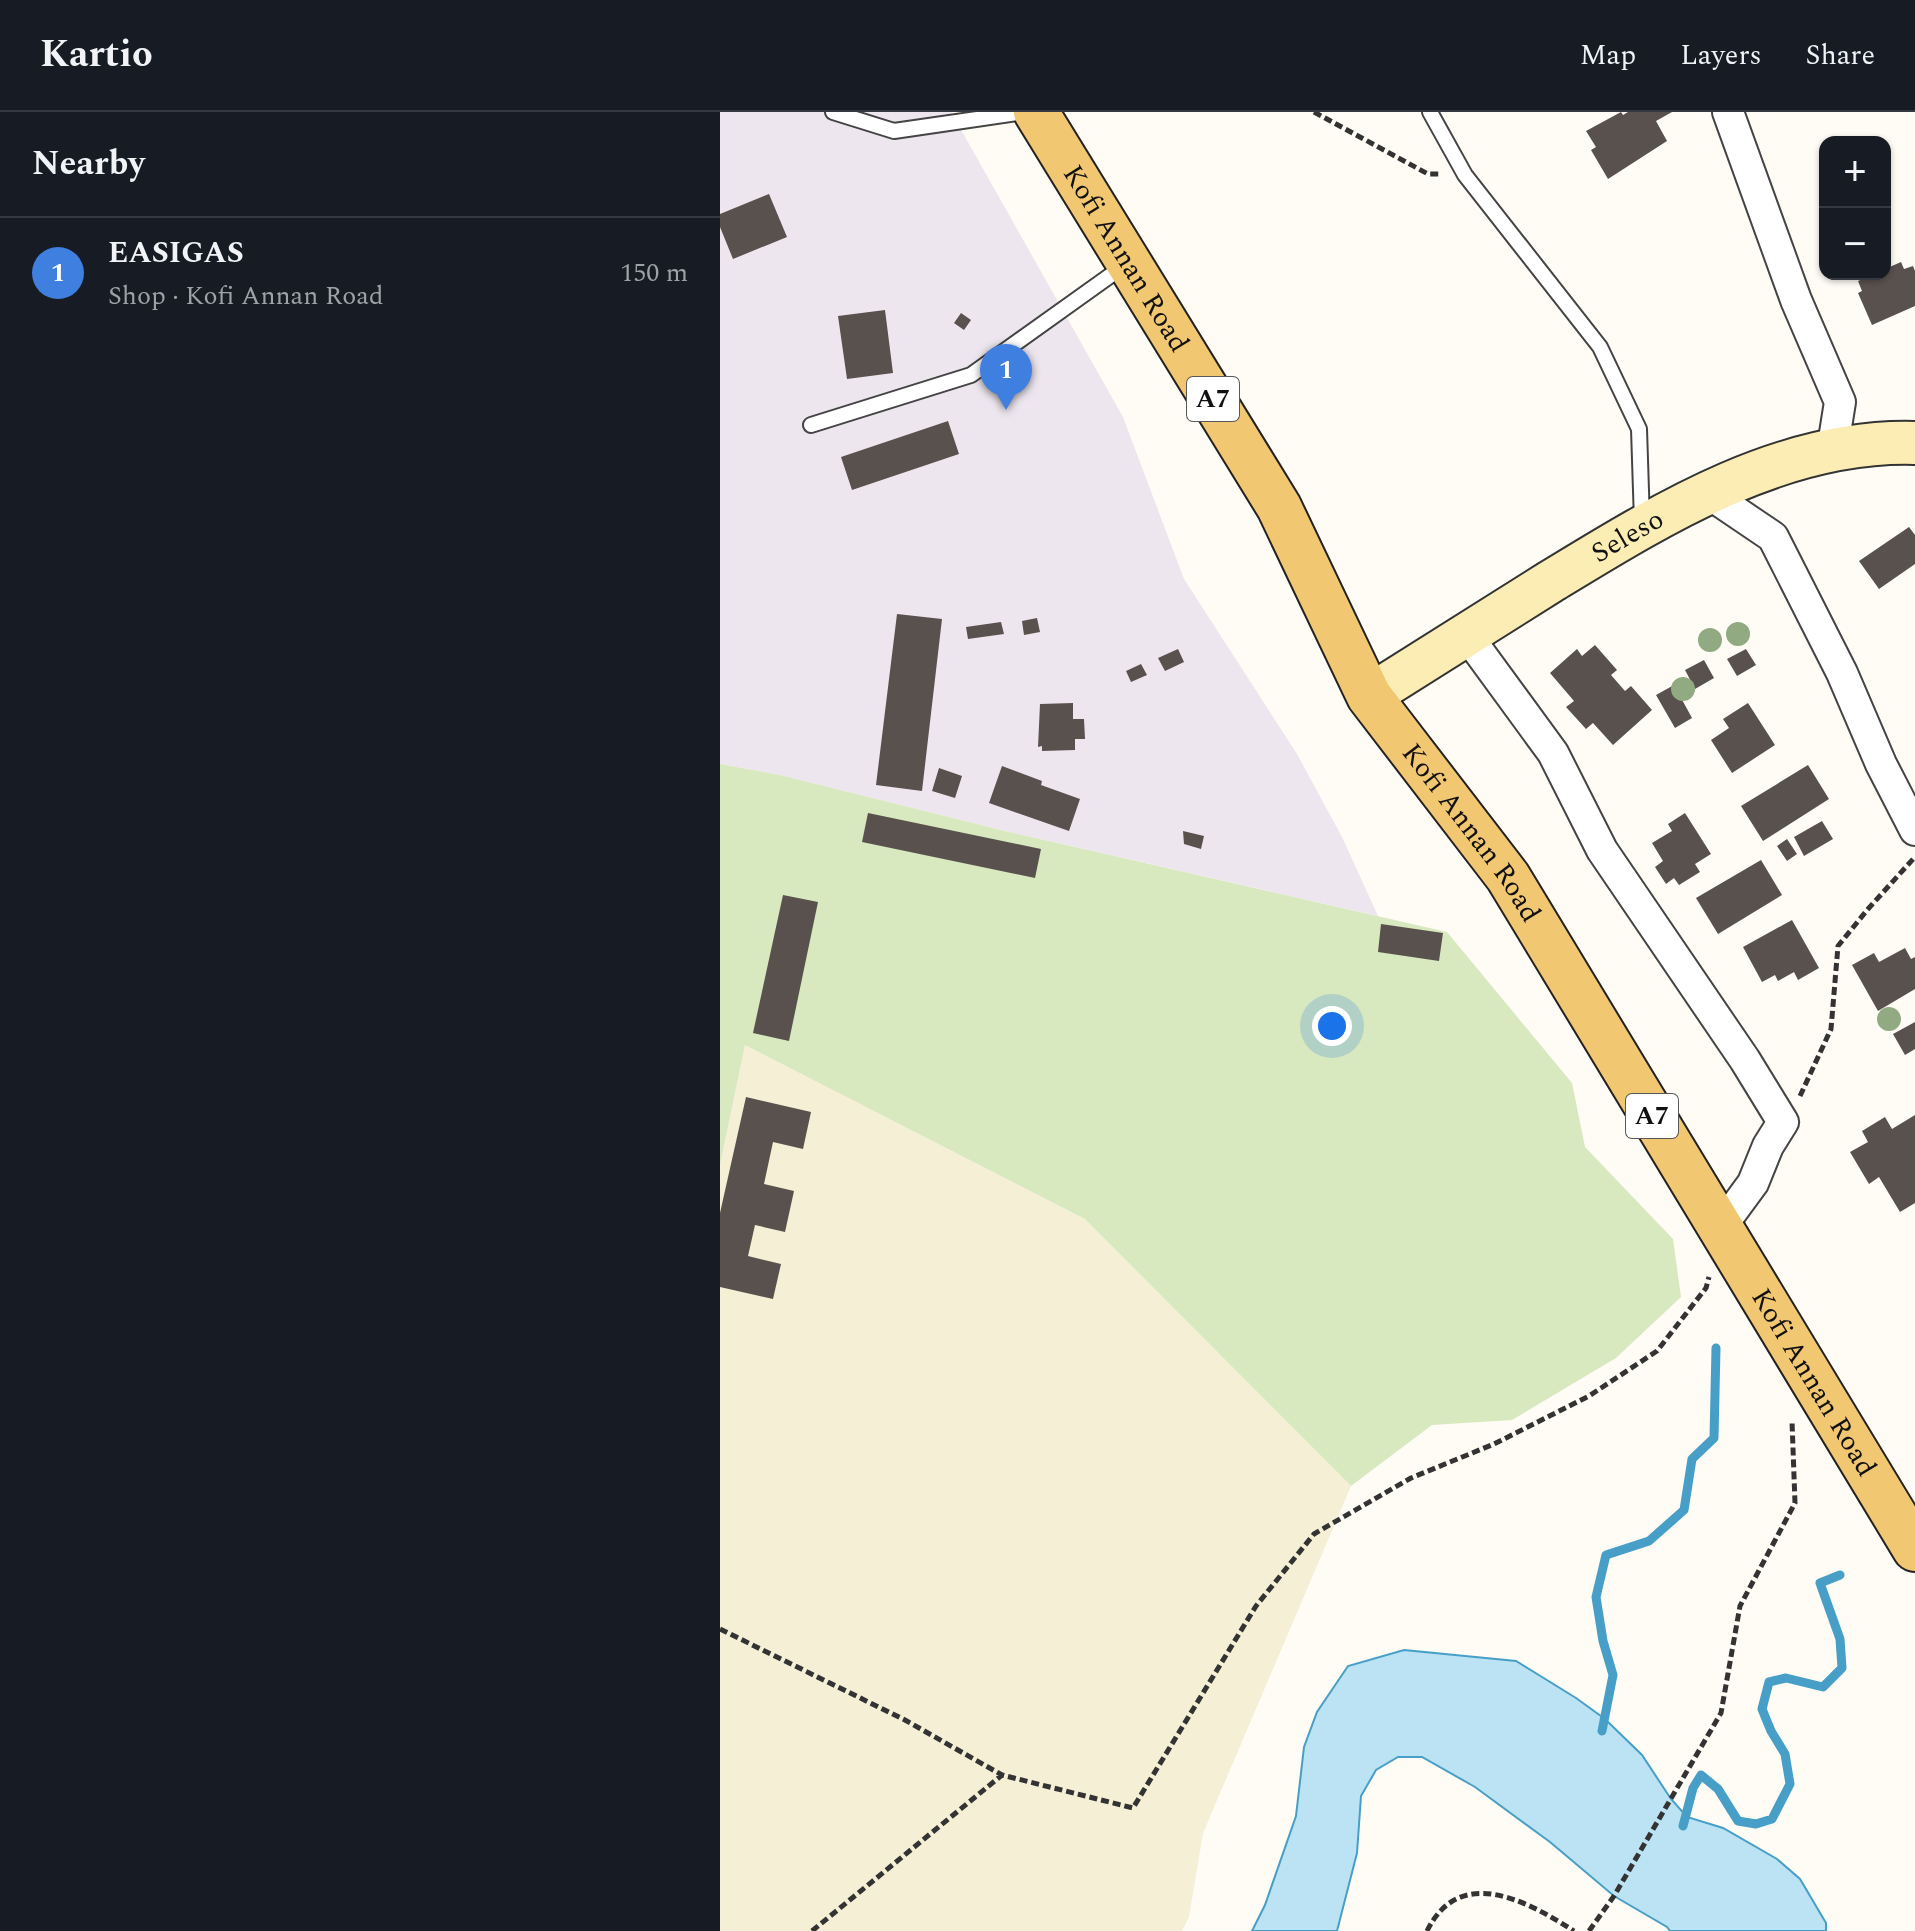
<!DOCTYPE html>
<meta charset="utf-8">
<style>
body{margin:0;font-family:Spectral,serif;background:#20242c;color:#f1f3f6}
.controls{position:absolute;right:24px;top:24px;display:grid;overflow:hidden;border-radius:16px;box-shadow:0 2px 6px #0004}
.controls button{width:72px;height:72px;display:grid;place-items:center;padding:0;border:0;border-bottom:2px solid #363941;background:#171b24;color:#f1f3f6;font:40px sans-serif}
.you{position:absolute;left:612px;top:914px;width:28px;height:28px;margin:-20px;border:6px solid #fff;border-radius:50%;background:#1a73e8;box-shadow:0 0 0 12px #1a73e833}
.badge{display:grid;place-items:center;width:52px;height:52px;border-radius:50%;background:#b45309;color:#fff;font-size:26px;font-weight:700}
.pin{position:absolute;translate:-50% -66px;filter:drop-shadow(0 2px 4px #0008)}
.pin::after{content:'';position:absolute;top:42px;width:28px;height:24px;background:inherit;clip-path:polygon(0 0,100% 0,50% 100%)}
.list{margin:0;padding:0;list-style:none}
h2{display:flex;justify-content:space-between;align-items:center;height:104px;margin:0;padding:0 32px;font-size:34px}
h2 small{font-size:26px;font-weight:400;color:#9ea1a6}
.list li{display:grid;grid-template-columns:52px 1fr auto;gap:24px;align-items:center;box-sizing:border-box;height:112px;padding:0 32px;border-top:2px solid #363941}
.list b{display:block;font-size:30px;white-space:nowrap}
.list p{margin:0;font-size:26px;white-space:nowrap;color:#9ea1a6}
.list em{font-size:26px;font-style:normal;color:#9ea1a6}
.map{position:relative;flex:none;width:1195px;height:1819px;overflow:hidden}
header{display:flex;align-items:center;gap:48px;box-sizing:border-box;height:112px;padding:0 40px;background:#171b24;border-bottom:2px solid #363941}
header strong{font-size:38px}
nav{display:flex;gap:44px;margin-inline-start:auto;font-size:28px}
main{display:flex}
aside{flex:1;background:#171b24}
.map>svg:first-child{display:block}
.industrial{fill:#ede6ee}
.farmland{fill:#f4efd5}
.green{fill:#d8e8bf}
.water{fill:#bce3f3;stroke:#479fc7;stroke-width:2}
.lines{fill:none;stroke-linecap:round;stroke-linejoin:round}
.stream{stroke:#479fc7;stroke-width:9}
.building{fill:#59514d}
.service-casing{stroke:#444;stroke-width:18}
.minor-casing{stroke:#444;stroke-width:34}
.secondary-casing{stroke:#333;stroke-width:46}
.primary-casing{stroke:#222;stroke-width:48}
.path{stroke:#333;stroke-width:5;stroke-dasharray:8 4;stroke-linecap:butt}
.service{stroke:#fff;stroke-width:14}
.minor{stroke:#fff;stroke-width:30}
.secondary{stroke:#fbedb4;stroke-width:42}
.primary{stroke:#f1c772;stroke-width:44}
.tree{fill:#91aa82}
.labels{text-anchor:middle;dominant-baseline:central;stroke-width:8;stroke-linejoin:round;paint-order:stroke}
.shield{fill:#fff;stroke:#585858;stroke-width:2}
.shield-label{font-size:26px;font-weight:bold;fill:#111}
.street-label{font-size:28px;fill:#111;stroke:#fff}
</style>
<header>
<strong>Kartio</strong>
<nav><a>Map</a><a>Layers</a><a>Share</a></nav>
</header>
<main>
<aside>
<h2>Nearby<small></small></h2>
<ul class="list">
<li><span class="badge" style="background:#3f7fe0">1</span><div><b>EASIGAS</b><p>Shop · Kofi Annan Road</p></div><em>150 m</em></li>
</ul>
</aside>
<div class="map">
<svg width="1195" height="1819" viewBox="0 0 1195 1819">
<rect width="100%" height="100%" fill="#fefcf5"/>
<path class="industrial" d="M0,0H231L403,305L464,467L577,642L622,725L658,804L289,720L60,663L0,652Z"/>
<path class="farmland" d="M25,933L365,1107L631,1374L483,1721L469,1805L462,1819H0V1053Z"/>
<path class="green" d="M0,652L60,663L289,720L727,820L852,971L865,1035L953,1127L961,1185L896,1246L792,1308L712,1313L631,1374L365,1107L25,933L0,1053Z"/>
<path class="water" d="M684,1538L796,1549L856,1586L885,1607L922,1643L951,1687L967,1705L1003,1716L1057,1747L1080,1767L1106,1811V1819H950L947,1815L894,1784L830,1730L755,1675L702,1645H678L656,1658L641,1684L637,1741L617,1819H532L545,1793L576,1704L584,1635L597,1600L628,1554Z"/>
<g class="lines">
<path class="stream" d="M882,1619L893,1563L883,1529L876,1485L886,1443L929,1429L964,1398L972,1347L994,1326L996,1236
M963,1714L973,1676L981,1663L998,1677L1018,1709L1036,1712L1052,1707L1070,1672L1065,1642L1051,1619L1042,1597L1049,1570L1066,1566L1103,1575L1122,1556L1120,1527L1100,1471L1120,1463"/>
</g>
<path class="building" d="M901,0L903,3L908,0H952L936,9L947,29L888,67L871,38L876,35L866,19Z
M49,82L67,125L13,147L0,115V102Z
M1181,150L1184,157L1193,154L1195,159V194L1152,213L1138,181L1142,179L1138,169L1154,162H1165V157Z
M165,198L173,261L127,267L118,204Z
M241,201L251,208L244,218L234,211Z
M228,309L239,342L132,378L121,345Z
M1189,415L1195,423V452L1159,477L1139,449Z
M177,502L222,507L202,679L156,673Z
M317,506L320,520L304,523L302,509Z
M281,510L284,522L248,527L246,515Z
M875,533L897,558L891,563L905,579L911,574L932,598L893,633L873,611L866,617L846,595L854,589L830,561L857,537L862,544Z
M458,537L464,550L445,559L438,546Z
M1026,537L1036,553L1017,564L1007,547Z
M984,548L994,566L975,577L965,558Z
M421,552L427,563L411,570L406,559Z
M954,573L972,606L955,616L936,583Z
M353,591V607H364L365,627H355V638L322,639V634L318,635L320,592Z
M1028,591L1055,633L1012,661L991,628L1009,616L1003,607Z
M1088,653L1109,687L1043,729L1021,694Z
M282,654L322,669L321,673L360,687L349,719L269,691Z
M219,656L242,664L235,686L212,679Z
M148,701L321,737L315,766L142,730Z
M965,701L991,742L975,752L980,760L959,773L954,766L946,772L935,755L943,749L932,731L952,719L948,712Z
M1102,709L1113,727L1084,744L1074,725Z
M463,719L484,724L481,737L464,732Z
M1067,727L1077,742L1067,749L1057,734Z
M1041,748L1062,783L998,822L976,786Z
M63,783L98,790L69,929L33,921Z
M1072,808L1099,856L1078,868L1074,860L1058,869L1055,863L1042,870L1023,835Z
M661,812L723,821L719,849L658,840Z
M1185,836L1191,847L1195,845V877L1158,899L1132,853L1154,841L1159,850Z
M1195,910V937L1185,943L1173,922Z
M26,985L91,1000L83,1037L53,1030L44,1072L74,1079L65,1120L35,1113L28,1144L61,1152L53,1187L0,1175V1101Z
M1195,1003V1091L1180,1100L1159,1065L1149,1072L1130,1040L1148,1030L1142,1019L1165,1005L1172,1017Z"/>
<g class="lines">
<defs>
<path id="service" d="M113,0L174,19L305,0
M710,0L745,63L880,235L919,317L922,409
M91,313L251,263L405,153"/>
<path id="minor" d="M1008,0L1076,188L1120,290L1112,340
M988,381L1053,425L1122,561L1161,652L1195,718
M746,522L833,641L882,738L1025,948L1063,1010L1048,1034L1033,1071L1000,1116"/>
<g id="secondary">
<path id="s1" d="M649,584C709,546 769,508 830,470C940,403 1061,327 1195,331"/>
</g>
<g id="primary">
<path id="s2" d="M316,0L559,395L649,584L788,765L1195,1437"/>
</g>
</defs>
<use href="#service" class="service-casing"/>
<use href="#minor" class="minor-casing"/>
<use href="#secondary" class="secondary-casing"/>
<use href="#primary" class="primary-casing"/>
<path class="path" d="M594,0L708,62H721
M1080,984L1111,917L1118,834L1148,797L1194,746
M0,1517L185,1608L282,1663
M92,1819L282,1663L413,1696L536,1494L594,1422L691,1366L774,1332L869,1284L937,1239L986,1176L989,1165
M707,1819C740,1752 807,1789 854,1819
M869,1819L894,1784L1001,1601L1020,1494L1075,1391L1072,1309"/>
<use href="#service" class="service"/>
<use href="#minor" class="minor"/>
<use href="#secondary" class="secondary"/>
<use href="#primary" class="primary"/>
</g>
<g class="tree">
<circle cx="1018" cy="522" r="12"/>
<circle cx="990" cy="528" r="12"/>
<circle cx="963" cy="577" r="12"/>
<circle cx="1169" cy="907" r="12"/>
</g>
<g class="labels">
<g class="shield">
<rect x="467" y="265" width="52" height="44" rx="6"/>
<rect x="906" y="982" width="52" height="44" rx="6"/>
</g>
<g class="shield-label">
<text x="493" y="287">A7</text>
<text x="932" y="1004">A7</text>
</g>
<g class="street-label">
<text stroke="none"><textPath href="#s2" startOffset="172">Kofi Annan Road</textPath></text>
<text stroke="none"><textPath href="#s1" startOffset="304">Seleso</textPath></text>
<text stroke="none"><textPath href="#s2" startOffset="844">Kofi Annan Road</textPath></text>
<text stroke="none"><textPath href="#s2" startOffset="1492">Kofi Annan Road</textPath></text>
</g>
</g>
</svg>
<div class="controls">
<button>+</button>
<button>−</button>
</div>
<div class="you"></div>
<div class="pin badge" style="left:286px;top:298px;background:#3f7fe0">1</div>
</div>
</main>
